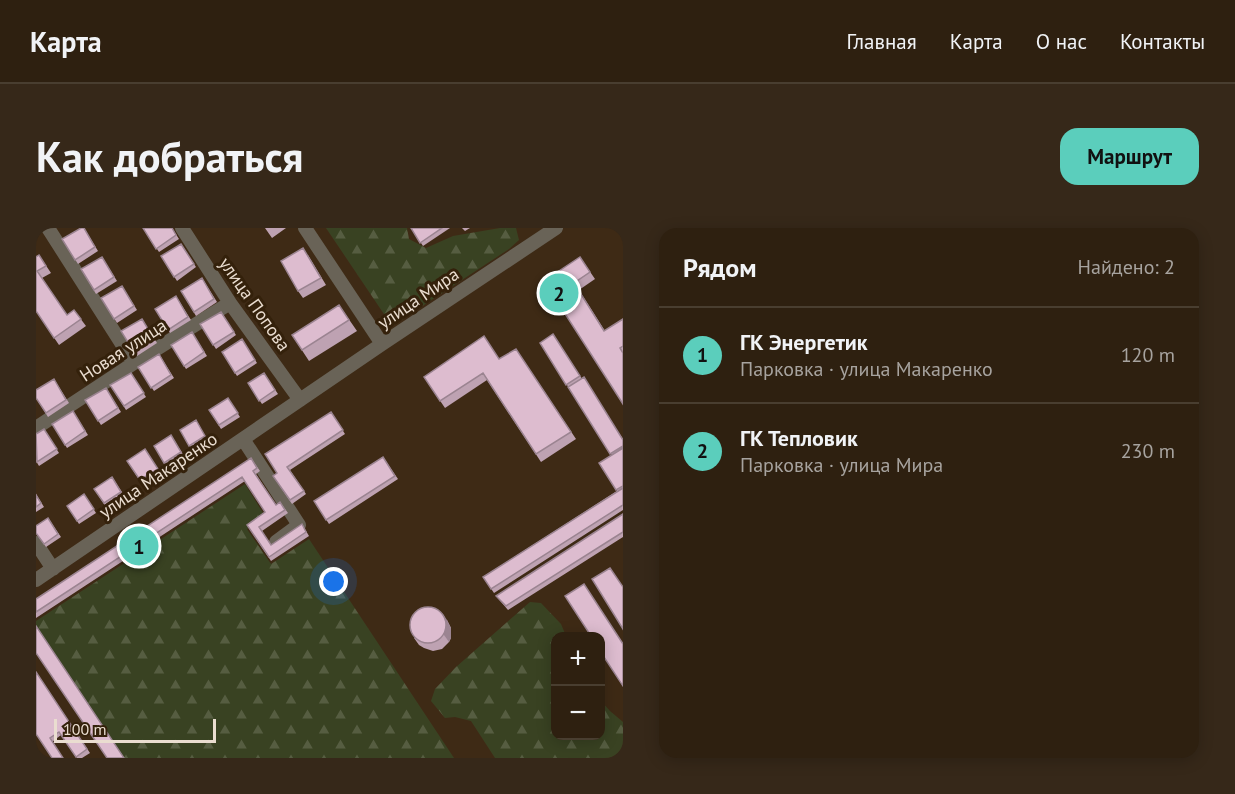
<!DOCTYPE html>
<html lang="ru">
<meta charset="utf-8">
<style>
body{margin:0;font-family:"PT Sans",sans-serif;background:#362819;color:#f1f3f6}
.controls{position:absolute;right:18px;bottom:18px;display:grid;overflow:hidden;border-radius:12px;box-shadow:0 3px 15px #0003}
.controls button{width:54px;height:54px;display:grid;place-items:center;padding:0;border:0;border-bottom:2px solid #493e30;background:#2e2010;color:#f1f3f6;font:30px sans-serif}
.scale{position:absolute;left:18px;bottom:15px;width:162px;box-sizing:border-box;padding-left:6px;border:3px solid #eaddd0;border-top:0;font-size:16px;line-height:21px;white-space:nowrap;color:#eaddd0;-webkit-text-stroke:4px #34210b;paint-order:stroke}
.you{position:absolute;left:298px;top:354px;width:21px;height:21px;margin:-15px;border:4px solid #fff;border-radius:50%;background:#1a73e8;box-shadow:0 0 0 9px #1a73e833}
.badge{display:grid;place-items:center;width:39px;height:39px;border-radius:50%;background:#5bcebc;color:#111;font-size:20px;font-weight:700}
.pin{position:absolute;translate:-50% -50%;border:3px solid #fff;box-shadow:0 2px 6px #0006}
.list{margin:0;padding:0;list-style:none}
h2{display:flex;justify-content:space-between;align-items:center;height:78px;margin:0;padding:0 24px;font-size:26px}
h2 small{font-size:20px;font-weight:400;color:#a7a39f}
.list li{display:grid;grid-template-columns:39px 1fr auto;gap:18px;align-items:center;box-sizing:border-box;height:96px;padding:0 24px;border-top:2px solid #493e30}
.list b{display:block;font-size:22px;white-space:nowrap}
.list p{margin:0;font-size:20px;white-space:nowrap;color:#a7a39f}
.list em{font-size:20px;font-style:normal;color:#a7a39f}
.map{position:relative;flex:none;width:587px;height:530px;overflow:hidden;border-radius:18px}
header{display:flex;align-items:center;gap:36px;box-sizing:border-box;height:84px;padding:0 30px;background:#2e2010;border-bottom:2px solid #493e30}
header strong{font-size:28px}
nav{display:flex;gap:33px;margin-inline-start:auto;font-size:21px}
.intro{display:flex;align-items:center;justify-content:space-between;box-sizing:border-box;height:144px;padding:0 36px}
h1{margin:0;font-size:42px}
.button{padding:15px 27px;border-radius:18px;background:#5bcebc;color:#111;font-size:21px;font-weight:700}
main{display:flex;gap:36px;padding:0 36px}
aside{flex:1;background:#2e2010;border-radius:18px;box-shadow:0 3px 15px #0003}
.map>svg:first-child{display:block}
.forest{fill:url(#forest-firs)}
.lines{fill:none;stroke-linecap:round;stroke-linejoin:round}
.minor{stroke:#696357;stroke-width:14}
.wall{fill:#bea2b2}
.shaded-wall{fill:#9b8491}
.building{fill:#ddbccf;stroke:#9b8491;stroke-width:1.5}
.labels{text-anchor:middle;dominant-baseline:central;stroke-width:6;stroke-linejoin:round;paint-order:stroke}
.street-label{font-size:18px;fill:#eaddd0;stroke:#34210b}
</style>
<header>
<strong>Карта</strong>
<nav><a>Главная</a><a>Карта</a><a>О нас</a><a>Контакты</a></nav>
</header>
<div class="intro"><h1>Как добраться</h1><a class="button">Маршрут</a></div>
<main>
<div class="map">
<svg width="587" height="530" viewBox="0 0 587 530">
<defs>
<pattern id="forest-firs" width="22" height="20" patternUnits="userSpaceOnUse" patternTransform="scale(1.5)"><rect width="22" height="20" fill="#394222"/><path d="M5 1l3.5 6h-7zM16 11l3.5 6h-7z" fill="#565d41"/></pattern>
</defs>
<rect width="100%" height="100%" fill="#3e2a15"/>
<path class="forest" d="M290,0H371L373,11L390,20L417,8L464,0H480L483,12L473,21L356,98Z
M209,256L229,288L211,301L235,336L273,311L418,530H86L0,402V393Z
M494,374L505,375L525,396L530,408L520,409V508H564L565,473L574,483L587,494V530H459L435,493L419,489L409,490L395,473L399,461L420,439Z"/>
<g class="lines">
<path class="minor" d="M12,0L98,135
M146,0L194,75L264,172
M269,0L346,116
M0,200L98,135L194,75
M207,211L263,297L240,314
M0,315L17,341
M0,352L346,116L520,0"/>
</g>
<path class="wall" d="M48,0L62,23L42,36L26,11Z
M107,0H136L143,11L123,24Z
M229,0H250L236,10Z
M375,0H414L387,18Z
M426,0H434L429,3Z
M145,16L160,39L141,53L125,28Z
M3,27L15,45L6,50L31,87L38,82L50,98L23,117L0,83V29Z
M272,27L290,57L267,70L262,63Z
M66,29L81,53L60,66L45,41Z
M544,29L559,51L543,62L569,103L587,91V176L508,53Z
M166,50L181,74L160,88L145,63Z
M86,58L101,82L81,95L65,70Z
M140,68L155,92L134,105L119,81Z
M303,77L321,103L273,133L256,107Z
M185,84L200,107L180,121L164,96Z
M106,91L121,115L101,128L85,103Z
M156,104L171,128L150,141L135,117Z
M517,106L546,151L587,211V282L458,365L447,349L581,263L563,235L576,227L504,115Z
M206,111L221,135L201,148L186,124Z
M480,121L540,211L505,234L451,152L409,180L388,149L463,131Z
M123,126L138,150L118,163L102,139Z
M95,145L110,169L90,182L74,157Z
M228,145L242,166L226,176L212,155Z
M18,151L33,175L12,189L0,170Z
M70,160L85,184L65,197L49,172Z
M192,170L204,189L185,201L173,182Z
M37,183L52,207L31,220L16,196Z
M295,184L309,206L254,242L270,266L256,276L237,248L241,245Z
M160,192L171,212L156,222L144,202Z
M8,201L23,225L3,238L0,233Z
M135,207L148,228L130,238L118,218Z
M109,221L124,244L106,256L91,233Z
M347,229L362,251L293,296L278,273Z
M215,230L224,243L220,246L240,277L244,274L252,285L226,303L235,317L266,296L273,308L235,333L211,297L229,284L209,253L0,390V371Z
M76,249L88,267L70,279L58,261Z
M0,266L8,279L0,284Z
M48,266L60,285L43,296L31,278Z
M587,286V309L472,382L460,368Z
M12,290L25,309L10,319L0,305Z
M411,392L415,400V410L413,414L406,421L397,423L388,420L383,417L378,410Z
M0,444L54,525L46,530H41L25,507L16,514V530Z"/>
<path class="shaded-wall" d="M406,385L411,392L415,400V410L413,414L408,407Z"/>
<path class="building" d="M45,0H48L59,19L39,32L26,11Z
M107,0H136L140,7L120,21Z
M375,0H406L384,15Z
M145,16L158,36L138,49L125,28Z
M267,20L285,50L262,63L245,33Z
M3,27L10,38L1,43L31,87L38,82L45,91L18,110L0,83V29Z
M66,29L78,49L58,62L45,41Z
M544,29L554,44L538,55L568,103L587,91V118L584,120L587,125V176L508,53Z
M166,50L178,71L158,84L145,63Z
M86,58L98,78L78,91L65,70Z
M140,68L152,89L132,102L119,81Z
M303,77L313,92L266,122L256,107Z
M185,84L198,104L177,117L164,96Z
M106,91L118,111L98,124L85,103Z
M156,104L168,124L148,138L135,117Z
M517,106L544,148L530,157L504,115Z
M448,108L463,131L480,121L535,204L500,226L447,145L404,173L388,149Z
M206,111L219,132L199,145L186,124Z
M123,126L135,147L115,160L102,139Z
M95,145L108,165L88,178L74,157Z
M228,145L239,162L223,173L212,155Z
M548,149L587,212V218L574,226L532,159Z
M18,151L30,172L10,185L0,170V162Z
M70,160L82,180L62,193L49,172Z
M192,170L202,185L183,197L173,182Z
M37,183L49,203L29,217L16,196Z
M295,184L307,202L251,239L268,263L254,272L237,248L241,245L229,226Z
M160,192L169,208L153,218L144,202Z
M8,201L21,221L1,234L0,206Z
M135,207L145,224L128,235L118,218Z
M587,220V258L580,262L563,235Z
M109,221L122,241L104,252L91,233Z
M347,229L359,248L290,292L278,273Z
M215,230L221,240L217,243L240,277L244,274L249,282L223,299L235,317L266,296L270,304L233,329L211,297L229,284L206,249L0,384V371Z
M76,249L85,264L68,275L58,261Z
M587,260V277L455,361L447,349Z
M48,266L58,281L41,293L31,278Z
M0,267L5,275L0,279Z
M587,286V304L470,378L460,368Z
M12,290L22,306L8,316L0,305V298Z
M574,340L587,359V401L556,351Z
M548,356L587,416V458L564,423V408H555L529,368Z
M374 397a18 18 0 1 1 36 0a18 18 0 1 1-36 0Z
M0,398L88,530H71L0,425Z
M0,444L51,521L40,529L23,504L14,510L27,530H16L0,506Z"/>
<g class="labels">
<g class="street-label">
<text transform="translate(382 70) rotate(-34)">улица Мира</text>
<text transform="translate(219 76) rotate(55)">улица Попова</text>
<text transform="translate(87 122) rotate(-33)">Новая улица</text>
<text transform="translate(122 247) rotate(-34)">улица Макаренко</text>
</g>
</g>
</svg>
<div class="controls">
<button>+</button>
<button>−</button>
</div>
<div class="scale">100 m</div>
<div class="you"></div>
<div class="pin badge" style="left:103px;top:318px">1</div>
<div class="pin badge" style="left:523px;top:65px">2</div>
</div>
<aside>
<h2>Рядом<small>Найдено: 2</small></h2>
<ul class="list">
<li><span class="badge">1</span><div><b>ГК Энергетик</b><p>Парковка · улица Макаренко</p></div><em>120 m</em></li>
<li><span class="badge">2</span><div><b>ГК Тепловик</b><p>Парковка · улица Мира</p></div><em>230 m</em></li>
</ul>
</aside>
</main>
